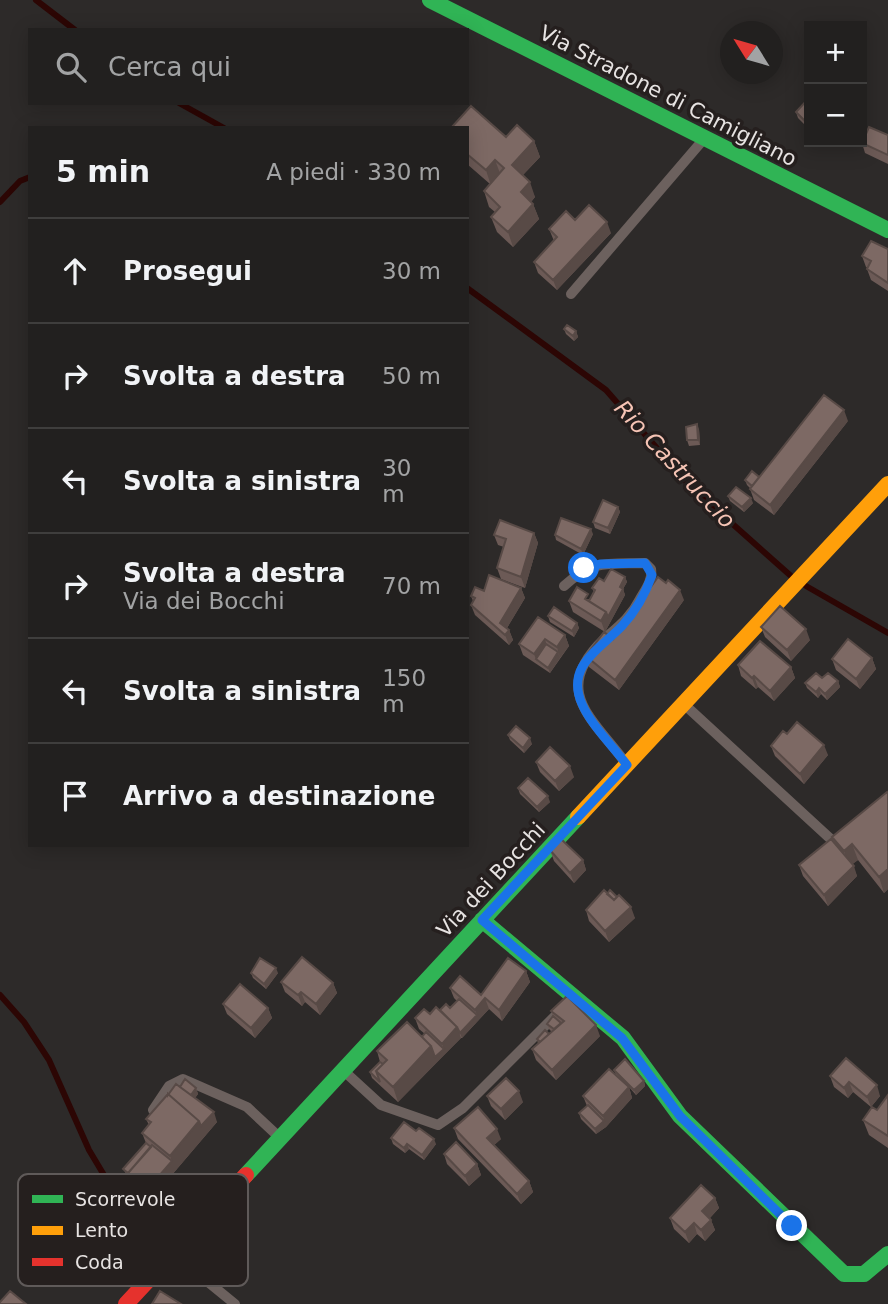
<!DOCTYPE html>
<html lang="it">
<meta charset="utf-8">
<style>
body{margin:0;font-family:"DejaVu Sans",sans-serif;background:#2a2828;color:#f1f3f6}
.controls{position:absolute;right:21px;top:21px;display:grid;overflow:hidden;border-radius:0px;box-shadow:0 4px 18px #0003}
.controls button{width:63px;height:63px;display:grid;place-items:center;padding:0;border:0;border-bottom:2px solid #3f3e3d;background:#22201f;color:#f1f3f6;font:35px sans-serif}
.compass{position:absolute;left:720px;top:21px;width:63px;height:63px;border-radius:50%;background:#22201f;box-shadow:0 4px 18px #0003;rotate:307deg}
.stop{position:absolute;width:21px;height:21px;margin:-16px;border:5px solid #1a73e8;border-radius:50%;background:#fff}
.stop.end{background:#1a73e8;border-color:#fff;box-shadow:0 2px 7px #0008}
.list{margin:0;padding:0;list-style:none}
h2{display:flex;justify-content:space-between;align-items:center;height:91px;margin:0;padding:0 28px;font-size:30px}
h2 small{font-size:23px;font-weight:400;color:#a2a3a4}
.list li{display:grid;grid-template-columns:46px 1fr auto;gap:21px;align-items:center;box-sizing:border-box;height:105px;padding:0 28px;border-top:2px solid #3f3e3d}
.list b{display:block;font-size:26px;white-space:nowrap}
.list p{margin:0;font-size:23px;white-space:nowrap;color:#a2a3a4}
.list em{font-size:23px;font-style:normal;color:#a2a3a4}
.icon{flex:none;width:38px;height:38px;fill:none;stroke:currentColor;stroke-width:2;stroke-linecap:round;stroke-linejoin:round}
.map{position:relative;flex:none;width:888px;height:1304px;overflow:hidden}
.search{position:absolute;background:#22201f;box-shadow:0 4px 18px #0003;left:28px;top:28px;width:441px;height:77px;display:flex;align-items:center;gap:18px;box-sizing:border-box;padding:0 24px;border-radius:0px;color:#a2a3a4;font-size:26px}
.panel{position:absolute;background:#22201f;box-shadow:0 4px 18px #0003;left:28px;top:126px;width:441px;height:721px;border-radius:0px}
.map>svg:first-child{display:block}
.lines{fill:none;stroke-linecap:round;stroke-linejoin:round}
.stream{stroke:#2c0604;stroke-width:6}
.lane{stroke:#6c615e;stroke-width:10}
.fast{stroke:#30b455;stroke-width:16}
.slow{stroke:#ff9f0a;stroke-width:16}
.jam{stroke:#e5322d;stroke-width:16}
.wall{fill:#6c5a56}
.shaded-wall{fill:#584a46}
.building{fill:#7d6964;stroke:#584a46;stroke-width:2}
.route{stroke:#1a73e8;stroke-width:9}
.labels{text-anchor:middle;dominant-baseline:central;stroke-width:7;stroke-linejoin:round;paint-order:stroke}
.street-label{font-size:21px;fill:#e7e3e2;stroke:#251f1e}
.water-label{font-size:23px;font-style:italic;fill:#f6c4b5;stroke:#251f1e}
.key{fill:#251f1e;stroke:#5f5a59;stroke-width:2}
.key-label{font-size:19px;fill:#e7e3e2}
</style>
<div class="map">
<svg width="888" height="1304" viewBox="0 0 888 1304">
<rect width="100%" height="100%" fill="#2d2a29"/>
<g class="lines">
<path class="stream" d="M36,0L75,30
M179,103L224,128
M0,202L20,181L30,177
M467,288L606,390L690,486L791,576
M806,586L888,633
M0,995L24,1022L49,1060L89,1150L144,1242V1264"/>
<path class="lane" d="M571,294L703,140
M564,586C594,559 607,564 645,563L651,569C653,580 645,590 640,599C631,617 619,626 604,639C551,690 591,717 625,762
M686,706L835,843L839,839
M345,1072L381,1105L438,1125L463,1108L556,1015
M153,1110L169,1086L183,1079L247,1107L278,1136
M175,1255L235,1304"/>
<path class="fast" d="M430,0L888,230
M482,920L623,1038L680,1116L844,1274H864L888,1254
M246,1175L578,817"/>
<path class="slow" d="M578,817L888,484"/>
<path class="jam" d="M126,1304L246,1175"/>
</g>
<path class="wall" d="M809,98V129L798,118L796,112Z
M467,128L506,137L534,141L540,157L523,175L535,197L531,202L533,204L539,219L513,247L497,232L491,217L495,212L489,207L484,191L490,184L467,164Z
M888,135V164L865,153L862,143Z
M575,220L611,233L557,290L538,273L534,262L554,241L549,229Z
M888,249V291L871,280L867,269L868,268L866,267L862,256Z
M564,329L576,331L578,337L574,341L566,334Z
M848,421L774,515L754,500L750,489V488L747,485L745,480L759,477Z
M699,429L700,445L689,446L687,440Z
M728,496L753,503L744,512L730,501Z
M618,507L620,512L610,534L595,528L593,522Z
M534,533L538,543L525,588L501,579L497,568L504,547L498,545L494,535Z
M593,534L583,555L556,540L555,535Z
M625,577L627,582L623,589L625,595L605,632L573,612L569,601L590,599L594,592L592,588Z
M521,588L525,598L507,628L509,630L513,640L509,645L475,615L471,605L473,601L471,596L484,591Z
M684,600L619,690L589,667L586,656L613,639Z
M548,616L577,623L579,628L574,637L550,622Z
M761,627L810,640L791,661L765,637Z
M565,635L569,646L550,673L523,655L519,644Z
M872,658L876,669L860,689L836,670L832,659Z
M738,665L791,667L795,678L774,701L758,687L756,689L741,676Z
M822,678L838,681L840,687L827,700L821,694L818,698L807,688L805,683Z
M787,734L828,755L804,784L775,756L771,746Z
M508,735L532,744L524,753L510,740Z
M536,762L574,777L559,791L540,772Z
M518,788L550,802L539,812L520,794Z
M888,794V889L884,893L858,860L852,864L857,876L828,906L803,876L799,865L834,843L832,837Z
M550,850L583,860L586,870L574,883L554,861Z
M607,894L617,897L635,918L609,942L589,921L586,910Z
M526,971L530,982L502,1021L489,1009L462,1038H461L437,1062L398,1102L372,1078L370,1072L380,1062L377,1051L422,1037L425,1034L419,1029L415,1018L450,1008L457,1001L454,998L450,988L481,995Z
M251,973H278L266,989L253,978Z
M281,982L333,983L337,993L320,1015L305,1002L302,1006L285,992Z
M223,1004L268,1008L272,1018L255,1038L227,1014Z
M551,1011L600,1036L556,1080L536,1060L532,1049L538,1044L537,1039L552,1032L549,1029L547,1024L553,1016Z
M846,1058L880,1096L871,1107L853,1092L848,1098L834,1087L830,1076Z
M614,1070L644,1081L645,1086L636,1095L629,1087L632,1098L606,1127L596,1134L581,1119L579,1113L587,1106L583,1096L616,1075Z
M180,1087L196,1088L198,1094L195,1098L217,1122L136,1217L122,1196L118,1185L127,1175L123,1169L146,1143L142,1133L149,1125L146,1119Z
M888,1095V1148L869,1135L863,1120L877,1110Z
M487,1096L523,1102L505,1120L491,1106Z
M454,1128L501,1139L494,1145L529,1181L533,1192L521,1204L458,1139Z
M391,1138L436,1144L424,1160L409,1149L405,1153L393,1144Z
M444,1154L477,1164L481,1175L469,1186L447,1164Z
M715,1198L719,1208L710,1218L715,1230L705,1241L697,1234L689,1243L674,1229L670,1218Z
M182,1216L184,1221L173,1234L163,1225L161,1220Z"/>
<path class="shaded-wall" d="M534,141L540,157L517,181L512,165Z
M495,160L501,176L491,186L486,170Z
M530,182L535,197L526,208L521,192Z
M533,204L539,219L513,247L508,232Z
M607,222L611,233L557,290L553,280Z
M576,331L578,337L574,341L573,336Z
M844,410L848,421L774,515L770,505Z
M697,424L699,429L700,445L698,440Z
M751,498L753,503L744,512L742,507Z
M618,507L620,512L610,534L608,528Z
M591,529L593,534L583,555L581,549Z
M534,533L538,543L525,588L521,577Z
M625,577L627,582L621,592L620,587Z
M521,588L525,598L504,633L500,623Z
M623,589L625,595L605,632L601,621L606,612Z
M680,590L684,600L619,690L615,680Z
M577,623L579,628L574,637L572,631Z
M806,629L810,640L791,661L787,650Z
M509,630L513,640L509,645L505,635Z
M565,635L569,646L560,658L557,647Z
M545,639L548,650L536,659L538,665L534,654Z
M558,652L560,658L550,673L548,668Z
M872,658L876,669L860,689L856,679Z
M791,667L795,678L774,701L770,691Z
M754,676L758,687L756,689L752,678Z
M838,681L840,687L827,700L825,694Z
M819,688L821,694L818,698L816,692Z
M530,738L532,744L524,753L523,748Z
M824,745L828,755L804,784L800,774Z
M570,766L574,777L559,791L555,781Z
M548,796L550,802L539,812L537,807Z
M852,844L858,860L849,867L844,851Z
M583,860L586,870L574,883L570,873Z
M854,866L857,876L828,906L824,895Z
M888,869V889L884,893L879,877Z
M631,907L635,918L609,942L605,931Z
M276,968L278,973L266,989L264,984Z
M526,971L530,982L502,1021L499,1010Z
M333,983L337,993L320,1015L316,1004Z
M301,992L305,1002L302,1006L298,995Z
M485,998L489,1009L462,1038L460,1033L477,1015L475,1010Z
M268,1008L272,1018L255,1038L251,1028Z
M596,1025L600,1036L556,1080L552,1070Z
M457,1027L461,1038L398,1102L393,1087L431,1046L444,1049L442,1044Z
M644,1081L645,1086L636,1095L634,1090Z
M849,1082L853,1092L848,1098L844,1088Z
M877,1085L880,1096L871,1107L867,1097Z
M629,1087L632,1098L606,1127L596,1134L595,1129L604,1121L603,1116Z
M196,1088L198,1094L191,1103L189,1098Z
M519,1091L523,1102L505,1120L501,1109Z
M214,1112L217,1122L136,1217L132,1207L172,1161L170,1156L199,1121Z
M497,1129L501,1139L491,1148L487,1138Z
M434,1139L436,1144L424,1160L422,1155Z
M407,1144L409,1149L405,1153L404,1148Z
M477,1164L481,1175L469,1186L465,1176Z
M529,1181L533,1192L521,1204L517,1194Z
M715,1198L719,1208L706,1222L702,1211Z
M182,1216L184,1221L173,1234L171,1228Z
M711,1220L715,1230L705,1241L701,1230Z
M694,1223L697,1234L689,1243L685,1232Z"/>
<path class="building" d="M809,98V123L808,124L796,112Z
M471,106L506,137L517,125L534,141L512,165L530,182L521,192L533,204L508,232L491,217L500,207L484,191L504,168L495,160L486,170L467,154V128H451Z
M869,127L888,135V155L862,143Z
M589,205L607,222L553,280L534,262L557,237L549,229L566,211L575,220Z
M871,241L888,249V283L867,269L871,261L862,256Z
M567,325L576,331L573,336L564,329Z
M824,395L844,410L770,505L750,489Z
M697,424L698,440H687L686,427Z
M752,471L759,477L752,486L745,480Z
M736,487L751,498L742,507L728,496Z
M603,500L618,507L608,528L593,522Z
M561,518L591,529L581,549L555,535Z
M500,520L534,533L521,577L497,568L506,539L494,535Z
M611,569L625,577L620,587L623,589L608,617L606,612L589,601L595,590L592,588L599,578L604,581Z
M489,575L521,588L500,623L509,630L505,635L471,605L475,598L471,596L475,587L484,591Z
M658,577L666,583L668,580L680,590L615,680L586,656L604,632L613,639Z
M577,587L588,594L585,599L606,612L601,621L569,601Z
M780,606L806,629L787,650L761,627Z
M554,607L577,623L572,631L548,616Z
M538,617L565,635L557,647L545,639L534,654L519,644Z
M848,639L872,658L856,679L832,659Z
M760,641L791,667L770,691L754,676L752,678L738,665Z
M546,644L558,652L548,668L536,659Z
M816,673L822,678L828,673L838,681L825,694L819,688L816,692L805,683Z
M797,722L824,745L800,774L771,746L783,731L787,734Z
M516,726L530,738L523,748L508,735Z
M550,747L570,766L555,781L536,762Z
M528,778L548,796L537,807L518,788Z
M887,792L888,794V869L879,877L852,844L844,851L832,837Z
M561,839L583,860L570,873L550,850Z
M831,839L854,866L824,895L799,865Z
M604,890L614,900L619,895L631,907L605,931L586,910Z
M610,890L617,897L614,900L607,894Z
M302,957L333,983L316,1004L301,992L298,995L281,982Z
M260,958L276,968L264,984L251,973Z
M508,958L526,971L499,1010L485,998L475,1010L450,988L460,976L481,995Z
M240,984L268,1008L251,1028L223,1004Z
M567,996L596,1025L552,1070L532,1049L564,1021L551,1011Z
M459,999L477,1015L460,1033L457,1027L440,1010L446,1004L450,1008Z
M436,1007L457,1027L442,1044L415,1018L424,1009L430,1014Z
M553,1016L561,1023L554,1029L547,1024Z
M407,1022L431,1046L393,1087L376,1071L387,1060L377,1051Z
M545,1030L549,1034L540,1042L537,1039Z
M426,1032L444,1049L435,1057L431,1046L422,1037Z
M846,1058L877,1085L867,1097L849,1082L844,1088L830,1076Z
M625,1059L644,1081L634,1090L614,1070Z
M380,1062L383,1064L376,1071L380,1082L370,1072Z
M609,1069L629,1087L603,1116L583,1096Z
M506,1078L519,1091L501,1109L487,1096Z
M185,1079L196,1088L191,1095L180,1087Z
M176,1084L214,1112L201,1126L199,1121L168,1094V1095Z
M168,1094L199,1121L170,1156L142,1133L151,1122L146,1119Z
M888,1095V1136L863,1120L872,1107L877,1110Z
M588,1105L604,1121L595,1129L579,1113Z
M478,1107L497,1129L487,1138L529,1181L517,1194L454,1128Z
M404,1122L416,1131L419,1128L434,1139L422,1155L407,1144L404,1148L391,1138Z
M456,1142L477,1164L465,1176L444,1154Z
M146,1143L151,1147L128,1173L123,1169Z
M152,1145L172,1161L132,1207L118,1185Z
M701,1185L715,1198L702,1211L711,1220L701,1230L694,1223L685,1232L670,1218Z
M10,1291L26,1304H0V1302Z
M160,1291L181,1304H152Z"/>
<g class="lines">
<path class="route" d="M584,568L600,564L645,563L652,575C646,592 635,612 622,626C600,649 565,666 582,704C591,725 613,746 627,765L482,920L622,1038L680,1116L792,1226"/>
</g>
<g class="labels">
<g class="street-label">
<text transform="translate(668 96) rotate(27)">Via Stradone di Camigliano</text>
<text transform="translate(491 880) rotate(-47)">Via dei Bocchi</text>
</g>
<g class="water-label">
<text transform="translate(675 464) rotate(47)">Rio Castruccio</text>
</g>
</g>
<rect x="18" y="1174" width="230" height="112" rx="10" class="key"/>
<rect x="32" y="1195" width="31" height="8" fill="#30b455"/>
<rect x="32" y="1226" width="31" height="9" fill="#ff9f0a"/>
<rect x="32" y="1258" width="31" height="8" fill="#e5322d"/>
<g class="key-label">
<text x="75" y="1206">Scorrevole</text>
<text x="75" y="1237">Lento</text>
<text x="75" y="1269">Coda</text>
</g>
</svg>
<div class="controls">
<button>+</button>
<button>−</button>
</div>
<svg class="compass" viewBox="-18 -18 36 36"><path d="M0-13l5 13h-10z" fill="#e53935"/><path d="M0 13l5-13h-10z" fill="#a2a3a4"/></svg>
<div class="stop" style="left:584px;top:568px"></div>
<div class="stop end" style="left:792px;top:1226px"></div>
<div class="search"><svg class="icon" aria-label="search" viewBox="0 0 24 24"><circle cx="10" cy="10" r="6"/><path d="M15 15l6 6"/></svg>Cerca qui</div>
<section class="panel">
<h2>5 min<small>A piedi · 330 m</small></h2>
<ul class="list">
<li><svg class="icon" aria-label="ahead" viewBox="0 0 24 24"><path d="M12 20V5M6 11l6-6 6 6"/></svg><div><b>Prosegui</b></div><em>30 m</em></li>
<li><svg class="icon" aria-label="right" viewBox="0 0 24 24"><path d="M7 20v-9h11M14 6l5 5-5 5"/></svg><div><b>Svolta a destra</b></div><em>50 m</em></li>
<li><svg class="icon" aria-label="left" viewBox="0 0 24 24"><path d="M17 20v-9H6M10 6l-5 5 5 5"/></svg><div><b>Svolta a sinistra</b></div><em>30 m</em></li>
<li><svg class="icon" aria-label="right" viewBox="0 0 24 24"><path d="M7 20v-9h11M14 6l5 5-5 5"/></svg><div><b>Svolta a destra</b><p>Via dei Bocchi</p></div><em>70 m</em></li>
<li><svg class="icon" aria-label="left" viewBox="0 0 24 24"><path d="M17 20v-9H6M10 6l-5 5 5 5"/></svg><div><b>Svolta a sinistra</b></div><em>150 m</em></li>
<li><svg class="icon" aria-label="arrive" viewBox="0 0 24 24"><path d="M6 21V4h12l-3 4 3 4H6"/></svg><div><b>Arrivo a destinazione</b></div></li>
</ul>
</section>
</div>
